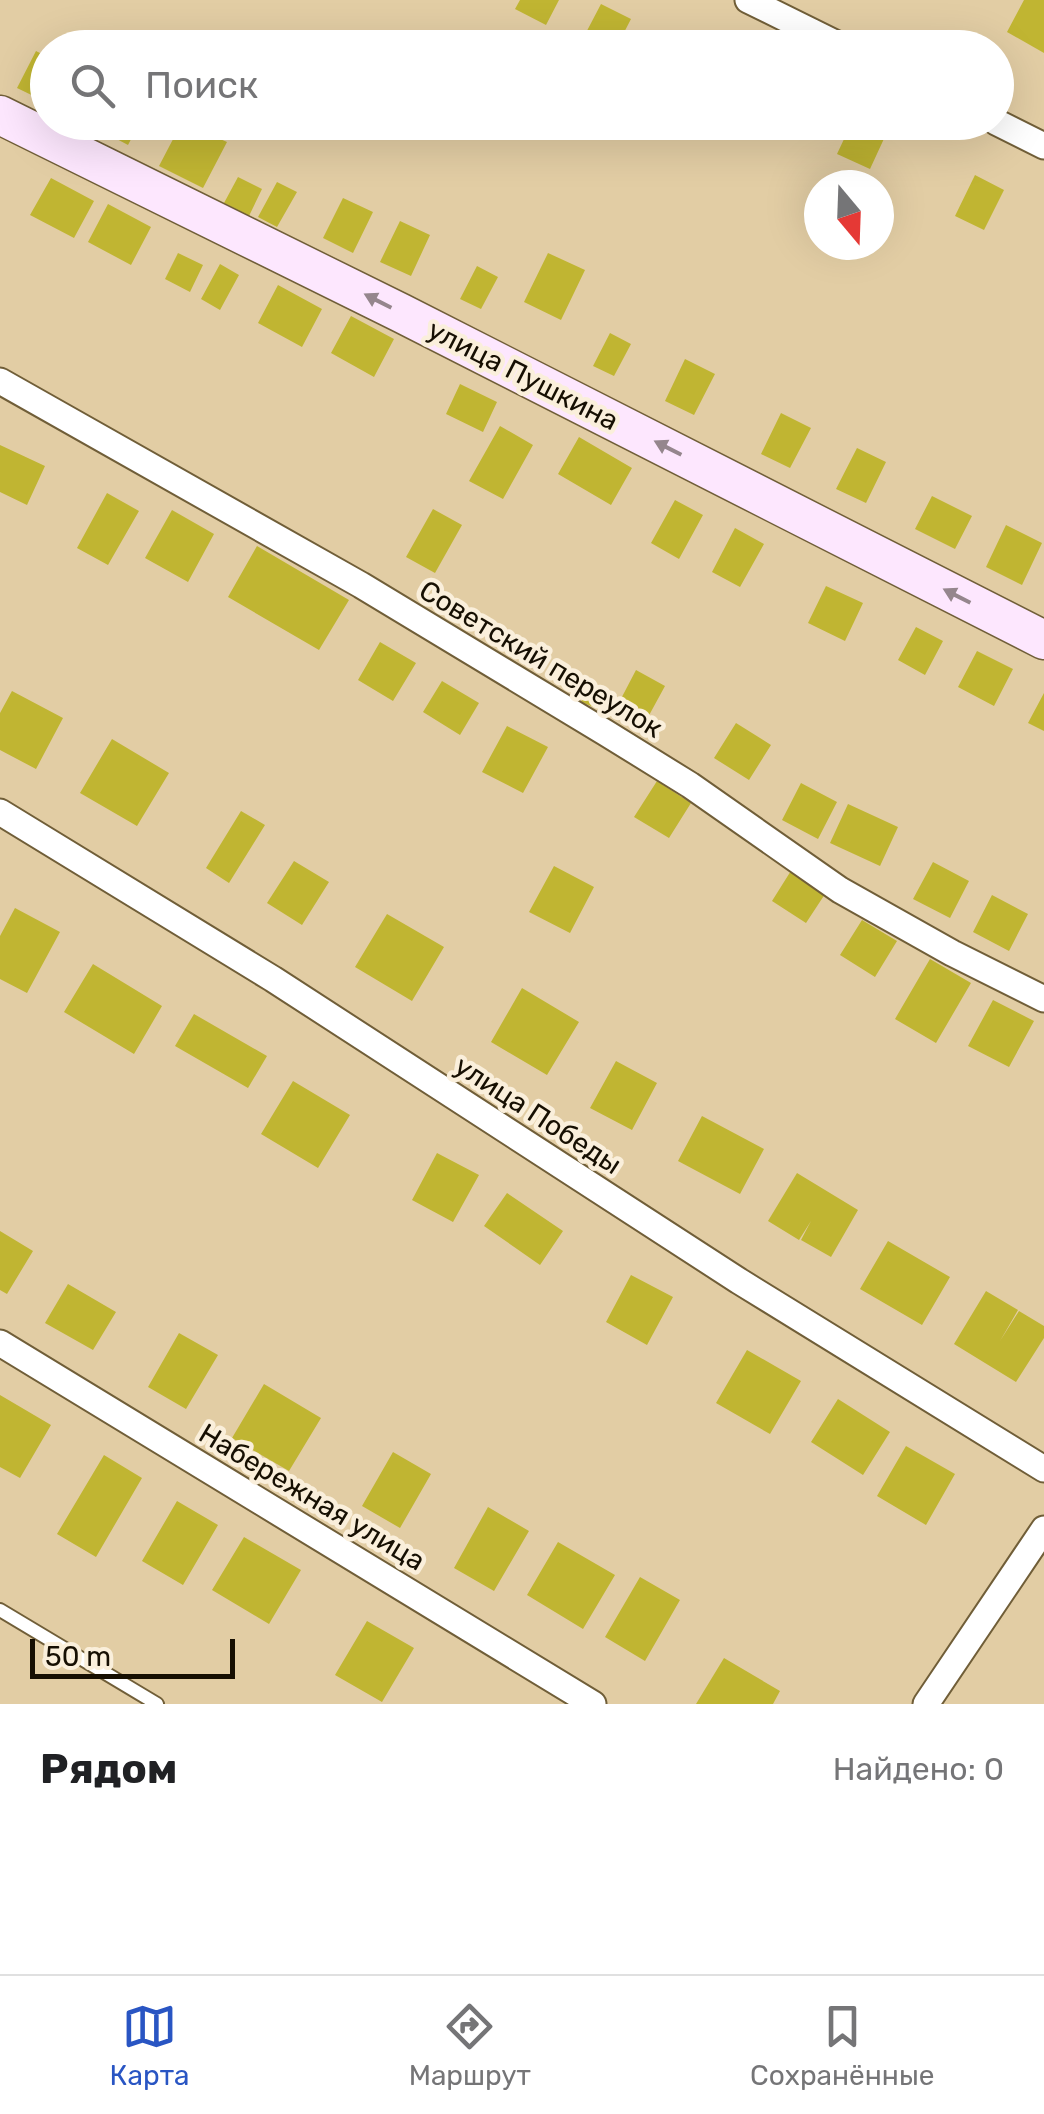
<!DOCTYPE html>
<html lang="ru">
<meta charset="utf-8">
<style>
body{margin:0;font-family:Rubik,sans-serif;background:#f2f2f2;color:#202124}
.compass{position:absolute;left:804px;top:170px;width:90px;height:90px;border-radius:50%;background:#fff;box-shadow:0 10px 40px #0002;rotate:161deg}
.scale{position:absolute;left:30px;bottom:25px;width:205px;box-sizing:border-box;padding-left:10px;border:5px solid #160f02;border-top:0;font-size:28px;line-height:35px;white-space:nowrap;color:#160f02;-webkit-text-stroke:8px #faefdb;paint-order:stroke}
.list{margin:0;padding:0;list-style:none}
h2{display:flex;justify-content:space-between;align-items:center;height:130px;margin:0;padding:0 40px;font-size:42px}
h2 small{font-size:32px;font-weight:400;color:#757577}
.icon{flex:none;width:55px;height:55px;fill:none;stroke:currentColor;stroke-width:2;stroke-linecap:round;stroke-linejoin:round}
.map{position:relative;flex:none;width:1044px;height:1704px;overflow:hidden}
.search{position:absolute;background:#fff;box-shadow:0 10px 40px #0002;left:30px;right:30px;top:30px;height:110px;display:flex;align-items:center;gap:25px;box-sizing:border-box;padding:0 35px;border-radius:55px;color:#757577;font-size:38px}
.sheet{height:270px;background:#fff}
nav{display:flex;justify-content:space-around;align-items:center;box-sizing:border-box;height:140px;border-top:2px solid #e0e0e0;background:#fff;font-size:28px;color:#757577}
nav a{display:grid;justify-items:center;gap:5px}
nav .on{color:#2955c3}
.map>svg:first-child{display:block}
.building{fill:#c0b532}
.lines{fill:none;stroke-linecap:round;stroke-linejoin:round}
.lane-casing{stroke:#705e38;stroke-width:16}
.street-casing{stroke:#705e38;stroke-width:29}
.secondary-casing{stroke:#705e38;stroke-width:41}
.lane{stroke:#fff;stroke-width:12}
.street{stroke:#fff;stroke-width:25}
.secondary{stroke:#fde7fe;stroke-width:38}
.oneway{fill:#95868d}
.labels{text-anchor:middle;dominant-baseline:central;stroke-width:9;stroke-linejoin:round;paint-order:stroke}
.street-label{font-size:28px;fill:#160f02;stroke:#faefdb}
</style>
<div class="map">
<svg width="1044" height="1704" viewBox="0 0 1044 1704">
<rect width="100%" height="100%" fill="#e2cda4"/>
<path class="building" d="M520,0H559L546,25L515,9Z
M1024,0H1044V53L1007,32Z
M601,4L631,19L616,48H582L579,46Z
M36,51L48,57V103L17,88Z
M101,122H140L128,145L98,129Z
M182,122L227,142L203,188L159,166Z
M852,122H870L888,130L870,169L837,154Z
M975,175L1004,190L984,230L955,216Z
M238,177L262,189L249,216L224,203Z
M51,178L94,201L74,238L30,215Z
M277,182L297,192L277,227L258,217Z
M343,198L373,212L353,253L323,238Z
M108,204L151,227L131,265L88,242Z
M400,221L430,235L411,276L380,262Z
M178,253L203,265L190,292L165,279Z
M548,253L585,270L561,320L524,302Z
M220,264L239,275L220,310L201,299Z
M477,266L498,277L481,309L460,299Z
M278,285L322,309L302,347L258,323Z
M351,316L394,339L374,377L331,353Z
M610,333L631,344L614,376L593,366Z
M685,359L715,374L694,415L665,401Z
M460,384L497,402L483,432L446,414Z
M781,413L811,428L790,468L761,454Z
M500,426L533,445L503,499L469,481Z
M579,437L632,468L611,505L558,474Z
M0,445L45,466L27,505L0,492Z
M857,448L886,462L866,503L836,489Z
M107,493L139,511L108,565L77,548Z
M932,496L972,516L955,549L915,529Z
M675,500L703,515L679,559L651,543Z
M433,509L462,525L435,573L406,557Z
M172,510L214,534L188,582L145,558Z
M1006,525L1042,543L1022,585L986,567Z
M735,528L764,544L740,587L712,572Z
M257,546L349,600L319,650L228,597Z
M826,586L863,603L845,641L808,623Z
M916,627L943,641L925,675L898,660Z
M380,642L416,663L393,701L358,680Z
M977,651L1013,669L994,706L958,687Z
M636,670L665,686L641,730L613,714Z
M442,681L479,703L460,735L423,712Z
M589,684L609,693L601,710L581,702Z
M12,691L63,718L36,769L0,750V713Z
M1044,693V731L1028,723Z
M736,723L771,745L749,780L714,758Z
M507,726L548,747L523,793L482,772Z
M112,739L169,773L137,826L80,793Z
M657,781L691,803L669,838L634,817Z
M801,783L837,802L818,839L782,820Z
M848,804L898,827L880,866L830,843Z
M241,811L265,825L229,883L206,868Z
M294,861L329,882L302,925L267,903Z
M933,862L969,881L950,918L913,899Z
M554,866L594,887L570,933L529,912Z
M794,866L829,888L806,923L772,901Z
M992,895L1028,914L1009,951L973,932Z
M15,908L60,932L27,993L0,979V936Z
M387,914L444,947L412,1001L355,967Z
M862,920L897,941L875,977L840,955Z
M930,959L971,983L936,1043L895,1019Z
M93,964L162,1006L134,1054L64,1012Z
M522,988L579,1022L547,1075L491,1042Z
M993,1000L1034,1021L1009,1067L968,1046Z
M194,1014L267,1056L248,1088L175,1046Z
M616,1061L657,1083L632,1130L590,1108Z
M293,1081L350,1115L318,1168L261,1134Z
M702,1116L764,1149L740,1194L678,1161Z
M437,1153L479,1175L453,1222L412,1200Z
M797,1173L858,1210L831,1257L801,1240L811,1221L799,1240L768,1221Z
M507,1193L563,1231L540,1265L484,1226Z
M0,1231L33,1251L7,1294L0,1290Z
M888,1241L950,1277L922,1325L860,1289Z
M631,1275L673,1297L647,1345L606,1322Z
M68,1284L116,1312L93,1350L45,1323Z
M986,1291L1018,1310L1000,1341L1019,1311L1044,1326V1338L1016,1382L954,1344Z
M179,1333L218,1355L186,1409L148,1387Z
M747,1350L801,1381L770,1434L716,1403Z
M264,1384L321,1418L289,1471L232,1438Z
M0,1395L51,1425L20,1478L0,1467Z
M838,1399L890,1432L863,1475L811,1442Z
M906,1446L955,1474L926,1525L877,1496Z
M393,1452L431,1474L400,1528L362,1506Z
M104,1455L142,1478L96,1557L57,1534Z
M177,1501L218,1525L183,1585L142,1561Z
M488,1507L529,1531L494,1591L454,1568Z
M244,1537L301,1570L269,1624L212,1590Z
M558,1542L615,1575L583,1629L527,1595Z
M640,1577L680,1600L645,1661L605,1637Z
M367,1621L414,1648L382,1702L335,1675Z
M724,1658L780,1691L773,1704H696Z"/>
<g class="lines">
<defs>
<path id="lane" d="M0,1610L157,1704"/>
<path id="street" d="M748,0L845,48
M996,122L1044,146
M0,381L361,585L606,733L690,785L840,890L952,953L1044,999
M0,812L273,979L739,1281L1044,1469
M0,1343L593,1704
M926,1704L1044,1529"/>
<path id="secondary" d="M0,115L401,313L1044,640"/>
</defs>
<use href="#lane" class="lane-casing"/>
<use href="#street" class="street-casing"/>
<use href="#secondary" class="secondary-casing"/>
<use href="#lane" class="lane"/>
<use href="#street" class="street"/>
<use href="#secondary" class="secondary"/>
</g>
<defs><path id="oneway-solid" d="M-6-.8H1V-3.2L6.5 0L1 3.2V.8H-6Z" transform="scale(2.5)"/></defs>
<g class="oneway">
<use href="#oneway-solid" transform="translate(378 301) rotate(-153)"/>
<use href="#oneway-solid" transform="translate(668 448) rotate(-153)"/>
<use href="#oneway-solid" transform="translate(957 596) rotate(-153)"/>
</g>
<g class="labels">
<g class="street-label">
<text transform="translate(523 375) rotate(27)">улица Пушкина</text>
<text transform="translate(541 659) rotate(31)">Советский переулок</text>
<text transform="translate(538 1115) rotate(33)">улица Победы</text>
<text transform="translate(312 1497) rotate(31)">Набережная улица</text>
</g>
</g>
</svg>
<svg class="compass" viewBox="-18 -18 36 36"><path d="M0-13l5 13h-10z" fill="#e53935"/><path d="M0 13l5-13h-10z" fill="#757577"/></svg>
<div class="scale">50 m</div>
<div class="search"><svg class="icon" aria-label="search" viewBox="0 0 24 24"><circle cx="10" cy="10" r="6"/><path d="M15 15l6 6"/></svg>Поиск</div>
</div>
<section class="sheet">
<h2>Рядом<small>Найдено: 0</small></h2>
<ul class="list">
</ul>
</section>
<nav>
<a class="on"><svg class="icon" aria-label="map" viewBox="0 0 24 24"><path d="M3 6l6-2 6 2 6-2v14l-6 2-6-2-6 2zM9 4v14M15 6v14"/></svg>Карта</a>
<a><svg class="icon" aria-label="directions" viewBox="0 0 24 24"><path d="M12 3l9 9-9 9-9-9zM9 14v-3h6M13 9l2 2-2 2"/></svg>Маршрут</a>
<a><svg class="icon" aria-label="saved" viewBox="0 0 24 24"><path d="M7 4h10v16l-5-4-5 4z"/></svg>Сохранённые</a>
</nav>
